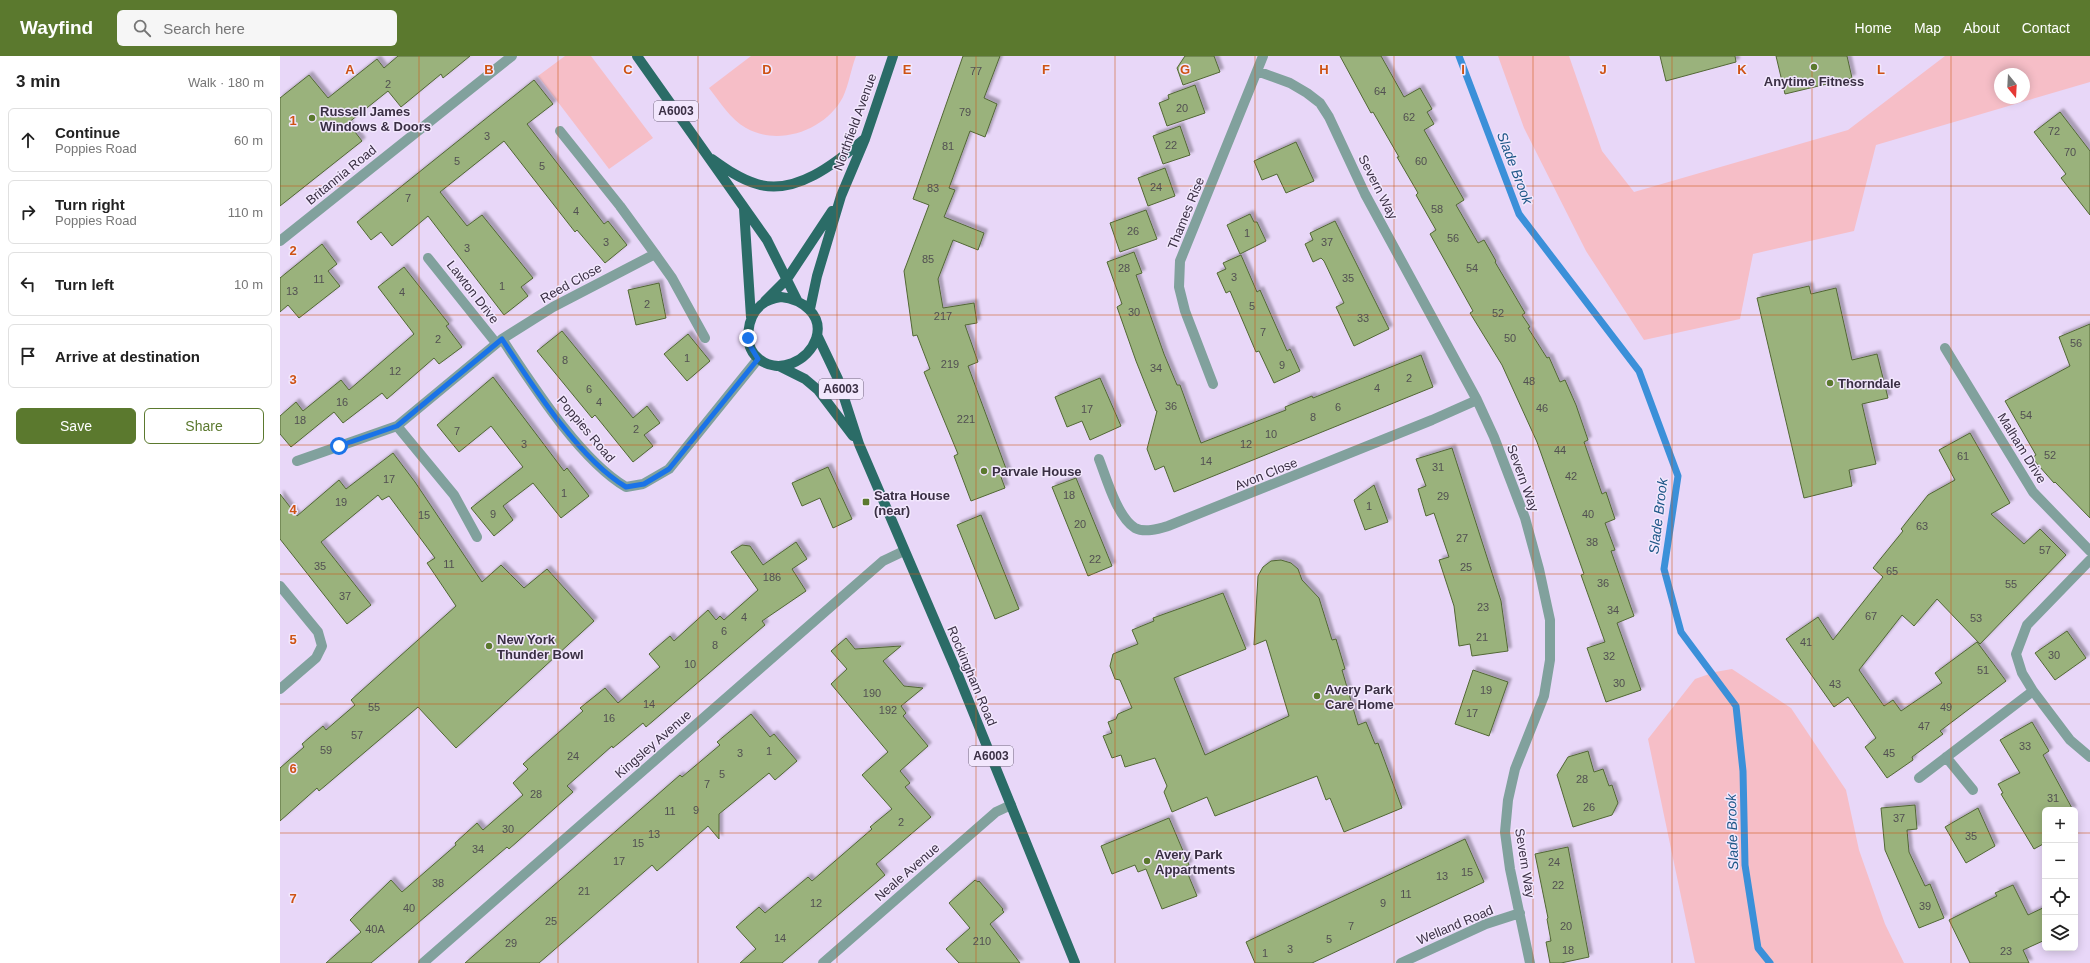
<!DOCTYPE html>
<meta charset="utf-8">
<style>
body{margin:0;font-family:Helvetica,sans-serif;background:#f6f6f6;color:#222}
.controls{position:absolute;right:12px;bottom:12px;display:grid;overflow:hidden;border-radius:6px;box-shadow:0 2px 10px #0003}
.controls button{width:36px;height:36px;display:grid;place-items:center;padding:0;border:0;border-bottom:1px solid #e0e0e0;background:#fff;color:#222;font:20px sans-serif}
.compass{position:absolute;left:1714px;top:12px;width:36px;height:36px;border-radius:50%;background:#fff;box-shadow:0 2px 10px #0003;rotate:162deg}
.stop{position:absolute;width:12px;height:12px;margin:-9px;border:3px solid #1a73e8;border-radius:50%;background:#fff}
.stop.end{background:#1a73e8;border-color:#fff;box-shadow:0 1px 4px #0008}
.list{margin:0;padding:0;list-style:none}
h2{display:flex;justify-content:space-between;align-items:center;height:52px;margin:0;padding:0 16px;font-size:17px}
h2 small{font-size:13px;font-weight:400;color:#767676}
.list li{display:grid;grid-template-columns:26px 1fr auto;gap:12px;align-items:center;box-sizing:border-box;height:64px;margin:0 8px 8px;padding:0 8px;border:1px solid #e0e0e0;border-radius:6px}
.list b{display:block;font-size:15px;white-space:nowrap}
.list p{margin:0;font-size:13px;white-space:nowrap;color:#767676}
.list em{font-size:13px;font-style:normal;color:#767676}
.actions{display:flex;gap:8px;padding:12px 16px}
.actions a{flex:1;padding:9px 0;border:1px solid #5b792e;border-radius:6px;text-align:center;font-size:14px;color:#5b792e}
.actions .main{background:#5b792e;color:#fff}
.icon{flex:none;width:22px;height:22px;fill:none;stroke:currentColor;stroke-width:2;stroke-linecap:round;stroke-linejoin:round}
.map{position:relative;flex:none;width:1810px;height:907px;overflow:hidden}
header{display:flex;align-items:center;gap:24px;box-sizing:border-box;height:56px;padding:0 20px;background:#5b792e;color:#fff}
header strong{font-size:19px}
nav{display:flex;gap:22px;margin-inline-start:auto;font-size:14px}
.search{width:280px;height:36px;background:#f6f6f6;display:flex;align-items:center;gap:10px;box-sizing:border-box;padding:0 14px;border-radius:6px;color:#767676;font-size:15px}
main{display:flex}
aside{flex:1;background:#fff}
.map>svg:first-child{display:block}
.green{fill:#f6bec7;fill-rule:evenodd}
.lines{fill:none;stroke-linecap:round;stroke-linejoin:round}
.stream{stroke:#3b90d9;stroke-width:7}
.building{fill:#9ab27c;stroke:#526735;filter:url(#shadow)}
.minor{stroke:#81a19d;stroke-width:10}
.major{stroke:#2b6c67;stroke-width:10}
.route{stroke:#1a73e8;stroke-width:5}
.grid{fill:none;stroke:#ce5314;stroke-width:1;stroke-opacity:0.55}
.poi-dot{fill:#5b792e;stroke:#f2e7fd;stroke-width:1.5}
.labels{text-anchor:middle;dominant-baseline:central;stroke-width:3;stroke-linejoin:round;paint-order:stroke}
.number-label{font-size:11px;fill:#525052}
.shield{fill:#f2e7fd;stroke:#71667c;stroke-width:1}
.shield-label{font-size:12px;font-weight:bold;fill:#3a2f44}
.poi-label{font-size:13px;font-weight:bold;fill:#3a2f44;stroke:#f2e7fd;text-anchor:start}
.street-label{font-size:13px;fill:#3a2f44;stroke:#f2e7fd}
.water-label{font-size:14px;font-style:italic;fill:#1c5687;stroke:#f2e7fd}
.grid-label{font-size:13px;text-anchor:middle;font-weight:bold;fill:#ce5314;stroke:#f2e7fd;stroke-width:3;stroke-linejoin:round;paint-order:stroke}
</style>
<header>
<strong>Wayfind</strong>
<div class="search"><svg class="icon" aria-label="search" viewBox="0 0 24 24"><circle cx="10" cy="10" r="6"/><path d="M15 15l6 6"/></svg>Search here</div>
<nav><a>Home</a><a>Map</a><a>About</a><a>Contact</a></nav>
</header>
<main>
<aside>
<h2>3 min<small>Walk · 180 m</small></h2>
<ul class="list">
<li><svg class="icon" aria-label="ahead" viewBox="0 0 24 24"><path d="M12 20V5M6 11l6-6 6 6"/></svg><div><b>Continue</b><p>Poppies Road</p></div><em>60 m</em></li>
<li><svg class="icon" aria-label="right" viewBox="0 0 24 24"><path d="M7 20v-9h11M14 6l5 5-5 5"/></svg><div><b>Turn right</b><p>Poppies Road</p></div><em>110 m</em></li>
<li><svg class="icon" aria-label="left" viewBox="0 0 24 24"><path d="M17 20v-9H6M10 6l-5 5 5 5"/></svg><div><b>Turn left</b></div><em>10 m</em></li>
<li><svg class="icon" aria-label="arrive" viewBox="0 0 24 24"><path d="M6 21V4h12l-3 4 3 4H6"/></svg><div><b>Arrive at destination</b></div></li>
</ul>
<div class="actions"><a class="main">Save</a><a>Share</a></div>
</aside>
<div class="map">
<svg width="1810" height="907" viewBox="0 0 1810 907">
<defs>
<filter id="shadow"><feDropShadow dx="3.5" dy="-3.5" stdDeviation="1" flood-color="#0004"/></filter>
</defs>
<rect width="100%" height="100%" fill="#e8d7f8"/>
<path class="green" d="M285,0H311L373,82L329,113L258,20Z
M471,0H576C571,13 569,28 563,41C546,74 499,91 466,72C451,64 440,46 429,32Z
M1218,0H1289L1322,95L1354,136L1568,74L1665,0H1810V26L1596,89L1574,175L1473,198L1460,263L1364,284L1306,195L1244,72ZM1720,18H1744V42H1720Z
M1452,613L1511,652L1566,734L1579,794L1605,868L1624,907H1415L1368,683L1415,623L1435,616Z"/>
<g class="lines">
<path class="stream" d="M1179,0L1239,158L1359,315L1398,420L1384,513L1401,576L1456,650L1463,715L1465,809L1478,892L1490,907"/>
</g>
<path class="building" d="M118,0H190L163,22L161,18L121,51L108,35L68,67L82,85L0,150V42L29,19L48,42L97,3L104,12Z
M683,0H720L704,42L717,48L705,81L690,75L669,132L675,134L664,161L704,177L698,194L673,184L658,223L663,252L694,247L697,267L685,269L698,306L688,310L728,418L721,421L725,432L691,445L674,400L678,398L644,316L650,313L637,279L633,280L624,215L649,149L633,143Z
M905,0H934L940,16L903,29L897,12Z
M1060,0H1101L1124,41L1140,32L1152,53L1147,56L1154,68L1144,74L1184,144L1176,149L1198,187L1204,184L1216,205L1215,206L1245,257L1242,259L1250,271L1248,272L1267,302L1269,301L1280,326L1285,324L1296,349L1308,384L1304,386L1322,438L1326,436L1335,463L1325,467L1335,494L1331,495L1354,560L1337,567L1361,634L1326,646L1307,592L1325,586L1301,519L1304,518L1257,386L1222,309L1190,257L1193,255L1150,178L1156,174L1136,139L1138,137L1117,101H1119L1093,56L1091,57Z
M1380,0H1455L1456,6L1386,25Z
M1496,0H1567L1572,22L1505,38Z
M254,24L273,48L247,68L324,168L328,165L347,189L325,207L297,174L295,176L224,85L160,136L187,170L202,159L253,222L241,231L248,240L224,259L148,160L112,190L101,176L91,184L77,166Z
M915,29L925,57L887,70L879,47L889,43L888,39Z
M1780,56L1810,95V159L1781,122L1786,118L1754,76Z
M900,70L910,99L883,108L873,80Z
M1016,86L1034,125L1006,137L997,118L982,124L974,105Z
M885,112L895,140L868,150L858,122Z
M866,154L877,183L840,196L830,167Z
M970,158L974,166H977L986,185L960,198L947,169Z
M1055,165L1109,273L1074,290L1056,251L1064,247L1044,205L1041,202L1033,206L1025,188L1033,184L1030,177Z
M42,188L57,208L48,215L60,230L19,262L8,249L0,256V222Z
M854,196L862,217L856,219L884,298L897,329H900L921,387L1006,354L1005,351L1032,340L1033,342L1141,299L1153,331L894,436L884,410L875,414L867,393L877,355H876L856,305L837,251L842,248L827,206Z
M961,199L977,236L980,234L1007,295L1010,293L1020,315L994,327L979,295L976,296L950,235L946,237L937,217L946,213L943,207Z
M124,211L169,268L166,270L182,291L159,308L154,302L107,343L102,337L63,367L54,356L11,391L0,378V360L16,346L23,355L61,324L69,334L134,278L98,231Z
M379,227L386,262L356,269L348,234Z
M1529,230L1531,238L1556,232L1572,304L1597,298L1608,342L1582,348L1596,408L1569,414L1572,430L1524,442L1477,242Z
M1810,268V462L1775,426L1774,427L1752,402L1756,399L1725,345L1790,310L1779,281Z
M282,275L353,362L367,350L380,367L364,379L373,390L353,406L315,359L312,362L257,295Z
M408,278L430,305L407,325L384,298Z
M213,321L284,415L287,412L309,440L281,462L253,427L223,450L233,464L214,480L191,452L243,411L211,370L179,396L157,369Z
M820,322L841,370L810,384L802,365L787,371L775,341Z
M1690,377L1730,447L1711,458L1744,488L1760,473L1786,499L1700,588L1657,543L1634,570L1622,559L1579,614L1604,650L1613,644L1621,655L1662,627L1655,617L1697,586L1726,625L1660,675L1663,678L1632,701L1633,704L1607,722L1585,691L1596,682L1568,641L1554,651L1506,583L1538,561L1553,584L1603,521L1593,512L1623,475L1621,473L1648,439L1675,424L1659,394Z
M1172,392L1221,545L1228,595L1192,600L1190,588L1179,590L1174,550L1159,504L1169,501L1154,457L1146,460L1138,433L1146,430L1136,403Z
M113,397L135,426L202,526L221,509L244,532L267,513L314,565L176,692L138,651L39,735L37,732L0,765V712L24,691L22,688L43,670L46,674L75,649L71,644L176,550L147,507L155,502L109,440L102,444L98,439L41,486L91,549L67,568L0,483V438L17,460L59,424L66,433Z
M548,411L572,463L553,472L540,442L522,450L512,427Z
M796,422L832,510L808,520L772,431Z
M1094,429L1108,466L1085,474L1074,444Z
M701,459L739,553L715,563L677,469Z
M516,486L527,503L512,513L526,535L482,565L485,569L366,671L363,667L333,692L332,690L287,730L293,736L229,793L227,791L91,907H46L81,876L70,864L111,824L122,836L176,789L175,787L197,767L203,774L243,739L233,727L248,713L243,708L303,655L300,652L325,632L338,647L380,611L369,598L390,580L394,585L428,554L436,564L440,560L444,564L478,534L451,496L462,489L470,490L483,509Z
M1001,504L1011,507L1018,513L1022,524L1039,542L1052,584L1056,583L1065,613L1062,614L1078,669L1086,666L1095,688L1098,687L1122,752L1064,776L1050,742L1046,744L1037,720L935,760L927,741L892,756L884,736L887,730L875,702L845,711L841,699L832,702L823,680L832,677L828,666L836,663L838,658L852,652L840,624L835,623L830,610L833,598L858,588L852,574L874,565L873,562L943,537L966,593L894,622L925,699L1009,660L986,584L974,589L978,520L983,511L991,505Z
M1787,575L1806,602L1775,624L1755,597Z
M566,582L575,593L621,590L603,605L624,630L643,632L621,650L626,657L623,660L648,690L620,715L630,727L625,731L651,761L596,808L605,819L502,907H460L476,893L456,871L479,851L485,857L528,821L532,825L592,773L590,771L612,753L582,719L608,696L551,628L567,613L551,595Z
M1193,614L1228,626L1209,680L1175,668Z
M471,658L490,681L494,678L517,705L495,724L489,717L439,758V783L428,770L377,815L372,809L259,907H185L400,719L402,721L440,689L437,686Z
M1752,666L1769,695L1763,699L1793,754H1765V787L1754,793L1721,738L1723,737L1718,728L1740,717L1720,684Z
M1308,695L1314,716L1323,713L1329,730L1332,729L1338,747L1332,759L1293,771L1277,719L1288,701Z
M1635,749L1637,773L1627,774L1629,796L1645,830L1650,828L1664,862L1639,872L1605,794L1601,752Z
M1698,752L1715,790L1686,807L1665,771Z
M889,762L909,809L905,811L917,840L882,853L866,813L858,816L855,809L832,818L821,790Z
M1185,783L1204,826L1032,907H975L966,886Z
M1288,791L1309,901L1281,907H1270L1266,886L1271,885L1267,863L1268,862L1255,798Z
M695,824L698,826L699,825L723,853L722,854L724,856L710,868L740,907H679L666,893L690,872L669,847Z
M1733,829L1748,859L1765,851V884L1743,894L1749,907H1690L1669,864L1717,840L1715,837Z"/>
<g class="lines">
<path class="minor" d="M977,15L1010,27L1027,37L1040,47L1049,61L1085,138L1197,344L1214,381L1245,462L1259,513L1270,564V604L1264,640L1235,713L1228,744L1225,776L1230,813L1250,907
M280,75L340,150L375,198
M0,185L232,0
M148,202L216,287
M222,283C252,328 299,403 346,431L363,428L389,413L478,303
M1665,292L1753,436L1810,495
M933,328L905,255L899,231L900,205L983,0
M117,370L174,439L197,481
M819,403C826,421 837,461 855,472C865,477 878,473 888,470L1152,364L1197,344
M17,405L117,370L222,283L273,251L375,198L392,222L425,282
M1810,504L1747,569L1736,598L1742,617L1753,635L1790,684L1810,701
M0,530L38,576L42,590L36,602L0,633
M1666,701L1693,734
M1639,722L1753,635
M143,907L603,505L624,495
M543,907L716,756L731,749
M1121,907L1206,868L1240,857"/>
<path class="major" d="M357,0L487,184L517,244
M432,103C446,113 460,123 477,128C515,140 556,107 583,84
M464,153L471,261
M501,241C522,243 544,259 536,283C528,305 499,319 479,303C462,290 467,261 481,249C487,244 493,242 501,241Z
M485,245L507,223L552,155
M530,253L537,220L561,140L585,83L613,0
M537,279L558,323L579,388L676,614L795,907
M499,310L525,323L538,334L573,380"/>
</g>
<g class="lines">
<path class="route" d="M59,390L117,370L222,283C252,329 299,403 346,431L364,428L389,413L478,303L469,288L468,282"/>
</g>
<path class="grid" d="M139,0V907M278,0V907M418,0V907M557,0V907M696,0V907M835,0V907M975,0V907M1114,0V907M1253,0V907M1392,0V907M1532,0V907M1671,0V907M0,130H1810M0,259H1810M0,389H1810M0,518H1810M0,648H1810M0,777H1765M1795,777H1810"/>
<g class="poi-dot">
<circle cx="1534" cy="11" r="4"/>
<circle cx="32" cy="62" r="4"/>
<circle cx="1550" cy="327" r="4"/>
<circle cx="704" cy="415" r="4"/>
<rect x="582" y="442" width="8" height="8" rx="2"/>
<circle cx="209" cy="590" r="4"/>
<circle cx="1037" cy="640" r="4"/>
<circle cx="867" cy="805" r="4"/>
</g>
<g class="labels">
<g class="number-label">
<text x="696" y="15">77</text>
<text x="108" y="28">2</text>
<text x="1100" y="35">64</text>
<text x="902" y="52">20</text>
<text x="685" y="56">79</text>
<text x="1129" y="61">62</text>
<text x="1774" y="75">72</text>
<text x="207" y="80">3</text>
<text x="891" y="89">22</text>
<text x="668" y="90">81</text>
<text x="1790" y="96">70</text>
<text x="177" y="105">5</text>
<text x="1141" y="105">60</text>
<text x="262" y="110">5</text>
<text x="876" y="131">24</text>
<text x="653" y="132">83</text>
<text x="128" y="142">7</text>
<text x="1157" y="153">58</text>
<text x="296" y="155">4</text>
<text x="853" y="175">26</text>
<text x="967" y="177">1</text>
<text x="1173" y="182">56</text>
<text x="326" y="186">3</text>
<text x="1047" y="186">37</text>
<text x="187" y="192">3</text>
<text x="648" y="203">85</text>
<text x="844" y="212">28</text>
<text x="1192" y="212">54</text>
<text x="954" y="221">3</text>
<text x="1068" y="222">35</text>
<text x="39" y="223">11</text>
<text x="222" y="230">1</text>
<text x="12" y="235">13</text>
<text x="122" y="236">4</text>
<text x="367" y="248">2</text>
<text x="972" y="250">5</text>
<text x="854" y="256">30</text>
<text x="1218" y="257">52</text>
<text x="663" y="260">217</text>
<text x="1083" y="262">33</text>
<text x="983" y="276">7</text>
<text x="1230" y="282">50</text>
<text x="158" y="283">2</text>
<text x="1796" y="287">56</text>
<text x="407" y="302">1</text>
<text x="285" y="304">8</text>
<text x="670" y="308">219</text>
<text x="1002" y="309">9</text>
<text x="876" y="312">34</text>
<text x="115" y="315">12</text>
<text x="1129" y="322">2</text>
<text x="1249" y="325">48</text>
<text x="1097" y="332">4</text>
<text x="309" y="333">6</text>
<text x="62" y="346">16</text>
<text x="319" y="346">4</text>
<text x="891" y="350">36</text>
<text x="1058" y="351">6</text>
<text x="1262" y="352">46</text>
<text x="807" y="353">17</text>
<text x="1746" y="359">54</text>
<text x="1033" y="361">8</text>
<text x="686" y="363">221</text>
<text x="20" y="364">18</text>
<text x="356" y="373">2</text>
<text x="177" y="375">7</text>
<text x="991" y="378">10</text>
<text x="244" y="388">3</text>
<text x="966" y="388">12</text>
<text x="1280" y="394">44</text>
<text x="1770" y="399">52</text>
<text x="1683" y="400">61</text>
<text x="926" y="405">14</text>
<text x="1158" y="411">31</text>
<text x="1291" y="420">42</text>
<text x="109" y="423">17</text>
<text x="284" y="437">1</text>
<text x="789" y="439">18</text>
<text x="1163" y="440">29</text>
<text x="61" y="446">19</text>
<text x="1089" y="450">1</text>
<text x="213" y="458">9</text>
<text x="1308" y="458">40</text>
<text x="144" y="459">15</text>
<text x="800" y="468">20</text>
<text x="1642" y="470">63</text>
<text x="1182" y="482">27</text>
<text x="1312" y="486">38</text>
<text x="1765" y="494">57</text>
<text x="815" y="503">22</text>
<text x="169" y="508">11</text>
<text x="40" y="510">35</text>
<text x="1186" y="511">25</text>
<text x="1612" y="515">65</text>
<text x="492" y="521">186</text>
<text x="1323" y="527">36</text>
<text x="1731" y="528">55</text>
<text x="65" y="540">37</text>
<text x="1203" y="551">23</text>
<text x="1333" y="554">34</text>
<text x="1591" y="560">67</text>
<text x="464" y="561">4</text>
<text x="1696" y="562">53</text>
<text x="444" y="575">6</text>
<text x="1202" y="581">21</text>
<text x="1526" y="586">41</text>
<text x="435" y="589">8</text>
<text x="1774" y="599">30</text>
<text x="1329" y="600">32</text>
<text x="410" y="608">10</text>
<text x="1703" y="614">51</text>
<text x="1339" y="627">30</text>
<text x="1555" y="628">43</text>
<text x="1206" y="634">19</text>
<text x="592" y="637">190</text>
<text x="369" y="648">14</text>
<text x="94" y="651">55</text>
<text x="1666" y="651">49</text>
<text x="608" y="654">192</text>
<text x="1192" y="657">17</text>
<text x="329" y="662">16</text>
<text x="1644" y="670">47</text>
<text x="77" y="679">57</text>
<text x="1745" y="690">33</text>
<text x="46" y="694">59</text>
<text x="489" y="695">1</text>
<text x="460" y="697">3</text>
<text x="1609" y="697">45</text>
<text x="293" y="700">24</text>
<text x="442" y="718">5</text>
<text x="1302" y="723">28</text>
<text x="427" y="728">7</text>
<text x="256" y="738">28</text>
<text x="1773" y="742">31</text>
<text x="1309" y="751">26</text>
<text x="416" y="754">9</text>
<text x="390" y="755">11</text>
<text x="1619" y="762">37</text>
<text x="621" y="766">2</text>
<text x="228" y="773">30</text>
<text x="374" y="778">13</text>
<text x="1691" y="780">35</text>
<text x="358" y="787">15</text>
<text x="198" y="793">34</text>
<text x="339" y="805">17</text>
<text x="1274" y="806">24</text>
<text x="1187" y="816">15</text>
<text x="1162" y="820">13</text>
<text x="158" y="827">38</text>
<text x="1278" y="829">22</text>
<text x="304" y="835">21</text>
<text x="1126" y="838">11</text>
<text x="536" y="847">12</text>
<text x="1103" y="847">9</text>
<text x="1645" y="850">39</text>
<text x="129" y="852">40</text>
<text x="271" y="865">25</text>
<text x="1071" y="870">7</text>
<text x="1286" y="870">20</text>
<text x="95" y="873">40A</text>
<text x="500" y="882">14</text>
<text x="1049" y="883">5</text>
<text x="702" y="885">210</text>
<text x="231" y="887">29</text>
<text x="1010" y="893">3</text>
<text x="1288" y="894">18</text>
<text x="1726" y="895">23</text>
<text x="985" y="897">1</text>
</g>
<g class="shield">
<rect x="374" y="45" width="44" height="20" rx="3"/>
<rect x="539" y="323" width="44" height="20" rx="3"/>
<rect x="689" y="690" width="44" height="20" rx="3"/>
</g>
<g class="shield-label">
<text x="396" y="55">A6003</text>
<text x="561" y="333">A6003</text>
<text x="711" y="700">A6003</text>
</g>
<g class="poi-label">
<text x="1534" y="25" text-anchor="middle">Anytime Fitness</text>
<text x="40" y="55">Russell James<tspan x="40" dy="15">Windows &amp; Doors</tspan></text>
<text x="1558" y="327">Thorndale</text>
<text x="712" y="415">Parvale House</text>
<text x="594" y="439">Satra House<tspan x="594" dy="15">(near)</tspan></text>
<text x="217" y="583">New York<tspan x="217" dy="15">Thunder Bowl</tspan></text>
<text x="1045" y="633">Avery Park<tspan x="1045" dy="15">Care Home</tspan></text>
<text x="875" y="798">Avery Park<tspan x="875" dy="15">Appartments</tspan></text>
</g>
<g class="street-label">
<text transform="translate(575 66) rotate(-70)">Northfield Avenue</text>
<text transform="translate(61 119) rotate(-39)">Britannia Road</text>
<text transform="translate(1098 131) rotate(63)">Severn Way</text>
<text transform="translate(906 157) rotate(-68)">Thames Rise</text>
<text transform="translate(291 227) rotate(-29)">Reed Close</text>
<text transform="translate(193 236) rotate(52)">Lawton Drive</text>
<text transform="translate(306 373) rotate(50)">Poppies Road</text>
<text transform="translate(1742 392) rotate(58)">Malham Drive</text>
<text transform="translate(986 418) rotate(-22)">Avon Close</text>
<text transform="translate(1243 422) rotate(70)">Severn Way</text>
<text transform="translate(692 620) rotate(67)">Rockingham Road</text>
<text transform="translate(373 688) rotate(-41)">Kingsley Avenue</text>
<text transform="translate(1245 807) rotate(81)">Severn Way</text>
<text transform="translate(627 816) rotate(-41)">Neale Avenue</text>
<text transform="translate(1175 869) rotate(-23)">Welland Road</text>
</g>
<g class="water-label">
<text transform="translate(1235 112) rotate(69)">Slade Brook</text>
<text transform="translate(1378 460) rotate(-83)">Slade Brook</text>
<text transform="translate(1452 776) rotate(-92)">Slade Brook</text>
</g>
</g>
<g class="grid-label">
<text x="70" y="18">A</text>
<text x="209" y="18">B</text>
<text x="348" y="18">C</text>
<text x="487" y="18">D</text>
<text x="627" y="18">E</text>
<text x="766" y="18">F</text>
<text x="905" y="18">G</text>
<text x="1044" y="18">H</text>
<text x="1183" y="18">I</text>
<text x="1323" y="18">J</text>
<text x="1462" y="18">K</text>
<text x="1601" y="18">L</text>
<text x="13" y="69">1</text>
<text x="13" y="199">2</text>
<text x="13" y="328">3</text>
<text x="13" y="458">4</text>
<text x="13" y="588">5</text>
<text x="13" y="717">6</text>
<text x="13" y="847">7</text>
</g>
</svg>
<div class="controls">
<button>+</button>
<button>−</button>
<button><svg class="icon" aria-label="locate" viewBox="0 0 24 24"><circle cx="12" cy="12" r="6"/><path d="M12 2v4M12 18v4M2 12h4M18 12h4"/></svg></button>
<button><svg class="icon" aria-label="layers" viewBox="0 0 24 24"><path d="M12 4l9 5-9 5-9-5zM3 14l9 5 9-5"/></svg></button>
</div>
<svg class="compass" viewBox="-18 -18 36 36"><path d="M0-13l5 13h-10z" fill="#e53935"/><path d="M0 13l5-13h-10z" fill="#767676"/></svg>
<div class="stop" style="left:59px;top:390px"></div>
<div class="stop end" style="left:468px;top:282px"></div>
</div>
</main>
